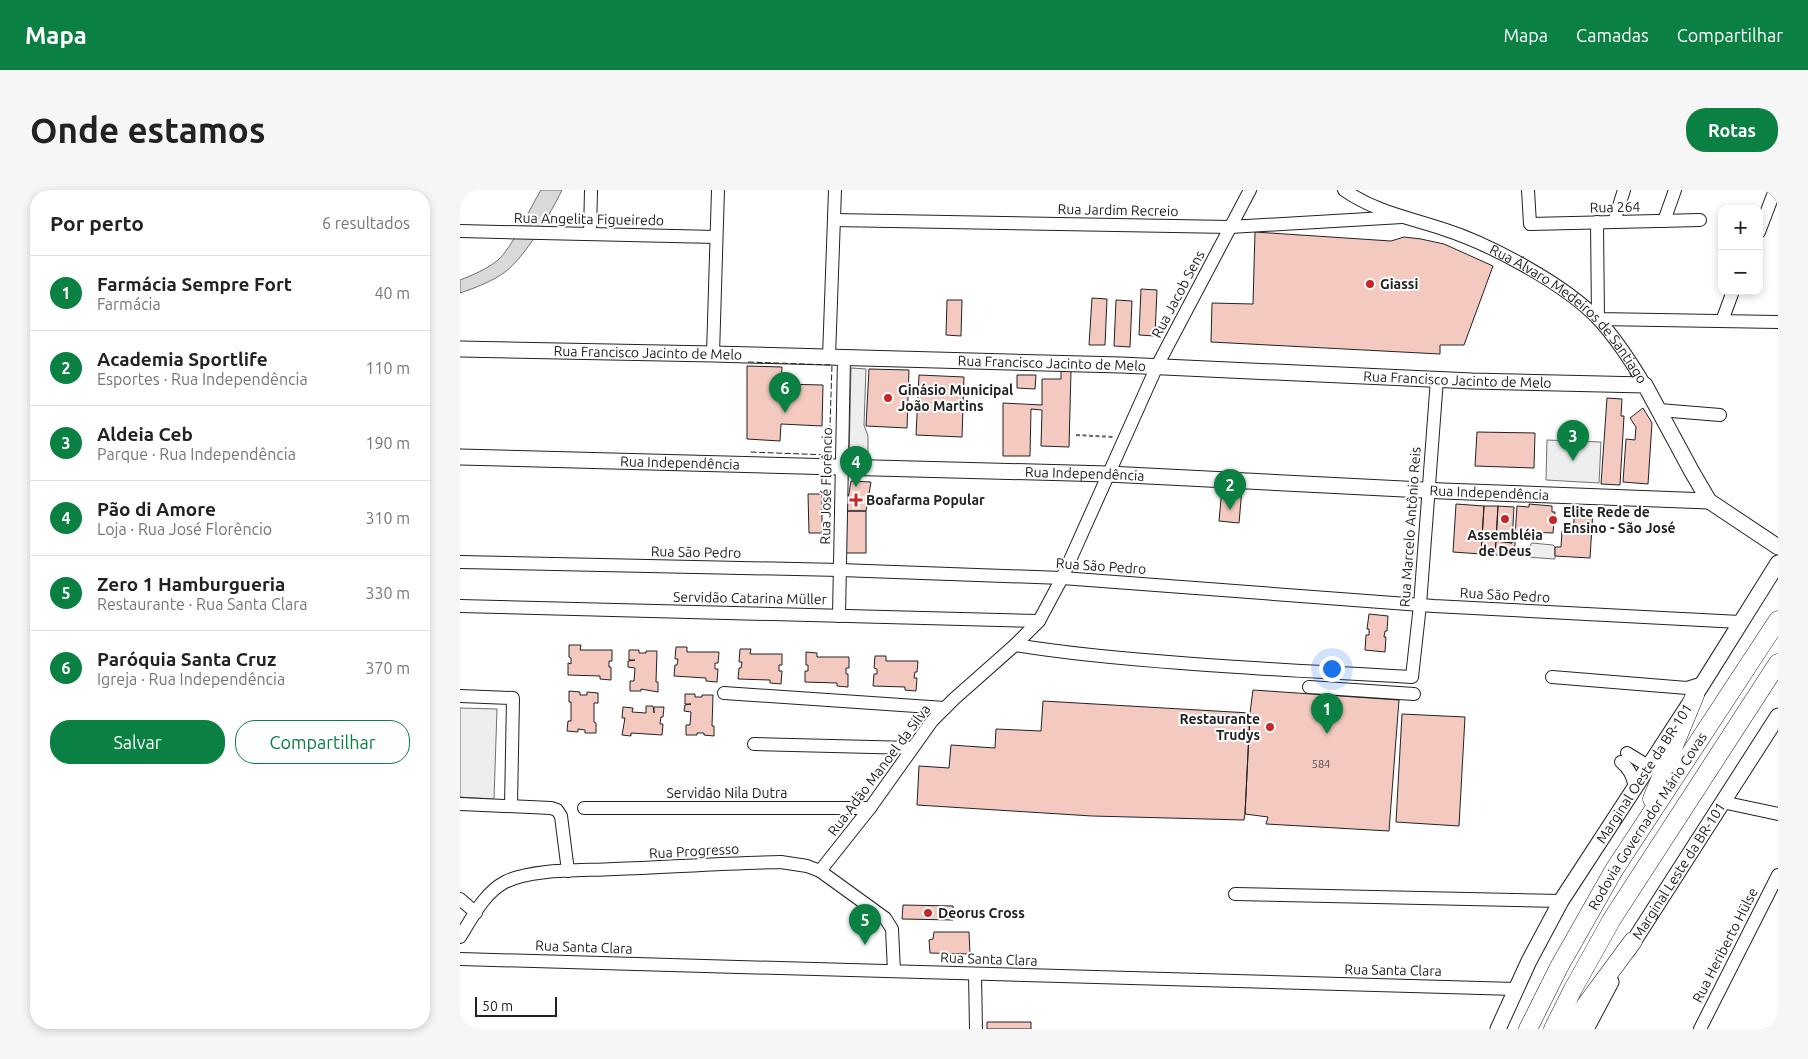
<!DOCTYPE html>
<html lang="pt">
<meta charset="utf-8">
<style>
body{margin:0;font-family:Ubuntu,sans-serif;background:#f6f6f6;color:#222}
.controls{position:absolute;right:15px;top:15px;display:grid;overflow:hidden;border-radius:10px;box-shadow:0 2px 8px #0003}
.controls button{width:45px;height:45px;display:grid;place-items:center;padding:0;border:0;border-bottom:1px solid #e0e0e0;background:#fff;color:#222;font:25px sans-serif}
.scale{position:absolute;left:15px;bottom:12px;width:82px;box-sizing:border-box;padding-left:5px;border:2px solid #222;border-top:0;font-size:14px;line-height:18px;white-space:nowrap;color:#222;-webkit-text-stroke:4px #fff;paint-order:stroke}
.you{position:absolute;left:871px;top:478px;width:18px;height:18px;margin:-12px;border:4px solid #fff;border-radius:50%;background:#1a73e8;box-shadow:0 0 0 8px #1a73e833}
.badge{display:grid;place-items:center;width:32px;height:32px;border-radius:50%;background:#0b8043;color:#fff;font-size:16px;font-weight:700}
.pin{position:absolute;translate:-50% -41px;filter:drop-shadow(0 1px 2px #0008)}
.pin::after{content:'';position:absolute;top:26px;width:18px;height:15px;background:inherit;clip-path:polygon(0 0,100% 0,50% 100%)}
.list{margin:0;padding:0;list-style:none}
h2{display:flex;justify-content:space-between;align-items:center;height:65px;margin:0;padding:0 20px;font-size:21px}
h2 small{font-size:16px;font-weight:400;color:#767676}
.list li{display:grid;grid-template-columns:32px 1fr auto;gap:15px;align-items:center;box-sizing:border-box;height:75px;padding:0 20px;border-top:1px solid #e0e0e0}
.list b{display:block;font-size:19px;white-space:nowrap}
.list p{margin:0;font-size:16px;white-space:nowrap;color:#767676}
.list em{font-size:16px;font-style:normal;color:#767676}
.actions{display:flex;gap:10px;padding:15px 20px}
.actions a{flex:1;padding:11px 0;border:1px solid #0b8043;border-radius:20px;text-align:center;font-size:18px;color:#0b8043}
.actions .main{background:#0b8043;color:#fff}
.map{position:relative;flex:none;width:1318px;height:839px;overflow:hidden;border-radius:20px}
header{display:flex;align-items:center;gap:30px;box-sizing:border-box;height:70px;padding:0 25px;background:#0b8043;color:#fff}
header strong{font-size:24px}
nav{display:flex;gap:28px;margin-inline-start:auto;font-size:18px}
.intro{display:flex;align-items:center;justify-content:space-between;box-sizing:border-box;height:120px;padding:0 30px}
h1{margin:0;font-size:35px}
.button{padding:12px 22px;border-radius:20px;background:#0b8043;color:#fff;font-size:18px;font-weight:700}
main{display:flex;gap:30px;padding:0 30px}
aside{flex:1;background:#fff;border-radius:20px;box-shadow:0 2px 8px #0003}
.map>svg:first-child{display:block}
.green{fill:#eee;stroke:#6f6f6f}
.water{fill:#d9d9d9;stroke:#6f6f6f}
.building{fill:#f3c9c0;stroke:#222}
.lines{fill:none;stroke-linecap:round;stroke-linejoin:round}
.minor-casing{stroke:#222;stroke-width:14}
.major-casing{stroke:#222;stroke-width:17}
.highway-casing{stroke:#222;stroke-width:19}
.path{stroke:#646464;stroke-width:2;stroke-dasharray:4 2.5;stroke-linecap:butt}
.minor{stroke:#fff;stroke-width:12}
.major{stroke:#fff;stroke-width:15}
.highway{stroke:#fff;stroke-width:18}
.fence{stroke:#222;stroke-width:1;stroke-dasharray:6 2.5;stroke-linecap:butt}
.poi-dot{fill:#c62828;stroke:#fff;stroke-width:2}
.labels{text-anchor:middle;dominant-baseline:central;stroke-width:4;stroke-linejoin:round;paint-order:stroke}
.number-label{font-size:11px;fill:#564c4a}
.street-label{font-size:14px;fill:#222;stroke:#fff}
.poi-label{font-size:14px;font-weight:bold;fill:#222;stroke:#fff;text-anchor:start}
</style>
<header>
<strong>Mapa</strong>
<nav><a>Mapa</a><a>Camadas</a><a>Compartilhar</a></nav>
</header>
<div class="intro"><h1>Onde estamos</h1><a class="button">Rotas</a></div>
<main>
<aside>
<h2>Por perto<small>6 resultados</small></h2>
<ul class="list">
<li><span class="badge">1</span><div><b>Farmácia Sempre Fort</b><p>Farmácia</p></div><em>40 m</em></li>
<li><span class="badge">2</span><div><b>Academia Sportlife</b><p>Esportes · Rua Independência</p></div><em>110 m</em></li>
<li><span class="badge">3</span><div><b>Aldeia Ceb</b><p>Parque · Rua Independência</p></div><em>190 m</em></li>
<li><span class="badge">4</span><div><b>Pão di Amore</b><p>Loja · Rua José Florêncio</p></div><em>310 m</em></li>
<li><span class="badge">5</span><div><b>Zero 1 Hamburgueria</b><p>Restaurante · Rua Santa Clara</p></div><em>330 m</em></li>
<li><span class="badge">6</span><div><b>Paróquia Santa Cruz</b><p>Igreja · Rua Independência</p></div><em>370 m</em></li>
</ul>
<div class="actions"><a class="main">Salvar</a><a>Compartilhar</a></div>
</aside>
<div class="map">
<svg width="1318" height="839" viewBox="0 0 1318 839">
<rect width="100%" height="100%" fill="#fff"/>
<path class="green" d="M391,178L406,179L404,235L408,246V271H389Z
M1087,250L1141,252L1139,293L1086,290Z
M1072,353L1093,355L1095,357V369L1065,367L1066,361Z
M0,518L37,519L34,609L0,607Z"/>
<path class="water" d="M81,0H102C91,23 65,67 45,82C33,91 15,98 0,103V90C13,85 27,79 38,70C52,58 70,18 81,0Z"/>
<path class="building" d="M795,42L931,51L944,47L961,49L984,54L1033,76L1004,155H980V164L751,152L752,113L793,114Z
M681,99L697,100L695,146L679,145Z
M632,108L647,109L645,155H629Z
M487,110H502L501,146L486,145Z
M656,110L672,111L670,157L654,156Z
M287,176L322,177L321,194L363,195L362,236L321,234L320,251L287,249Z
M409,179L449,180L447,238L406,236Z
M601,181H611L609,257L581,256L582,220L571,219L570,266H543V213L582,215V189H601Z
M459,185L504,187L502,247L456,245Z
M557,185H576L575,199L557,198Z
M1147,208L1162,209L1161,226H1164L1160,295L1141,294Z
M1183,218L1192,233L1188,294L1163,292L1166,249L1175,250L1176,237L1170,228Z
M1017,242L1075,243L1074,278L1015,276Z
M391,291L411,292L406,321H386Z
M762,298L782,299L779,333L759,331Z
M348,304H362V343H349Z
M996,314L1024,316L1021,364L993,362Z
M1069,314L1092,316V322H1095L1093,343L1069,342V346H1055L1057,316L1069,317Z
M1024,316H1038L1035,365L1021,364Z
M1038,316L1054,317L1052,353L1036,351Z
M1115,318L1133,320L1130,368L1095,366V357H1101L1102,341L1113,342Z
M386,321H406V363H386Z
M1053,341H1056L1054,366L1035,365L1036,351L1052,353Z
M909,424L928,426L927,441H925L924,447H926L925,462L905,460L906,445H909V439H907Z
M109,455H121L120,460H152V471H149V477H151V490L140,489V486L108,485V473L111,474V468L109,467Z
M216,457H227V462H259L258,473H255V479H258L257,492L246,491V488L214,486L215,475H217L218,469H215Z
M280,459H291L290,464H322V475H319V481H322L321,494L310,493V490L278,489L279,478H281L282,472H279Z
M169,460H179V463H186V461H197L196,492H198V502L181,499V501H170V491H174L175,478L168,477V471L175,470H169Z
M346,462L357,463V467H389V478H386V484H388V497L377,496V493L345,492V481H348V475H346Z
M415,466H426V471H458L457,482H455L454,488H457L456,501L445,500V497L413,496L414,484H417V479L414,478Z
M793,500L939,510L929,641L806,634L808,627L785,624L790,523Z
M109,501L120,502V505H127V502L138,503V513H134V532L136,533V543H125V540L118,539V542L107,541L108,531H111V512H109Z
M225,504H235V507H242V505H253L252,536H254V546L244,545V543H237V545H226V535H230L231,522L224,521L225,515L231,514H225Z
M583,511L790,523L785,624L784,630L632,626L457,615L459,576L489,578L491,555L535,558L536,539L581,541Z
M186,516H193L194,523V517H204L203,527H201L200,534H203L202,545L171,543V546L162,545L165,528H162L163,517L173,518L172,522L186,523Z
M942,524L1005,527L999,636L936,632Z
M443,715L493,716V730L442,729Z
M474,742H509L510,764L470,763L469,750L473,749Z
M527,832H571V839H527Z"/>
<g class="lines">
<defs>
<g id="minor">
<path id="s1" d="M884,0C916,22 947,27 983,39C1030,54 1105,94 1139,130C1157,150 1172,173 1185,195"/>
<path d="M1068,0L1070,34L1240,30"/>
<path d="M374,30L770,37L942,27"/>
<path d="M1204,31L1215,0"/>
<path d="M1137,32L1138,129L1318,132"/>
<path d="M1154,32L1164,0"/>
<path d="M0,41L256,47"/>
<path d="M1299,42L1315,0"/>
<path d="M130,44L131,0"/>
<path d="M1262,131L1273,101"/>
<path d="M253,164L258,0"/>
<path d="M369,167L375,0"/>
<path d="M1199,220L1260,225"/>
<path d="M0,372L380,380L602,388L974,416L1280,432"/>
<path d="M0,416L579,431"/>
<path d="M379,426L384,167"/>
<path d="M555,455C610,464 666,469 721,473C798,479 875,483 952,487L960,415L977,189"/>
<path d="M1092,487L1227,498L1243,493"/>
<path d="M849,497L954,504"/>
<path d="M264,503L485,518"/>
<path d="M0,506L53,508L51,616"/>
<path d="M294,554L452,558"/>
<path d="M1167,563L1188,576"/>
<path d="M1161,572C1170,579 1172,586 1175,596"/>
<path d="M1262,612L1318,624"/>
<path d="M0,614L91,618L97,620L101,626L108,681"/>
<path d="M124,618H410"/>
<path d="M360,681L410,618L472,531L494,509L555,455L579,431L602,388L697,176L790,0"/>
<path d="M775,704L1101,711"/>
<path d="M0,709L16,723"/>
<path d="M0,747C12,728 24,703 45,692C73,678 123,681 154,679C210,677 265,673 321,672L347,676L360,681L425,728L432,739L434,781"/>
<path d="M0,769L1056,799"/>
<path d="M515,784L516,839"/>
<path d="M1240,839L1318,685"/>
</g>
<g id="major">
<path id="s2" d="M0,159L253,164L661,175L1012,191L1185,195L1232,282L1249,311L1318,357"/>
<path id="s3" d="M0,267L648,284L983,301L1249,311"/>
<path id="s4" d="M1168,760L1318,526"/>
<path id="s5" d="M1038,839L1069,771L1101,711L1243,493L1318,373"/>
<path d="M1126,839L1151,792"/>
</g>
<g id="highway">
<path d="M1192,609L1235,505"/>
<path id="s6" d="M1068,839L1099,777L1154,680L1318,430"/>
<path d="M1093,839L1113,799L1152,729L1318,473"/>
<path d="M1108,839L1173,751"/>
</g>
</defs>
<use href="#minor" class="minor-casing"/>
<use href="#major" class="major-casing"/>
<use href="#highway" class="highway-casing"/>
<path class="path" d="M616,245L653,247"/>
<use href="#minor" class="minor"/>
<use href="#major" class="major"/>
<use href="#highway" class="highway"/>
<path class="fence" d="M288,172L372,175L369,265L290,262"/>
</g>
<g class="poi-dot">
<circle cx="910" cy="94" r="5"/>
<circle cx="428" cy="208" r="5"/>
<path d="M393.5 302.5h5v5h5v5h-5v5h-5v-5h-5v-5h5z"/>
<circle cx="1045" cy="329" r="5"/>
<circle cx="1093" cy="330" r="5"/>
<circle cx="810" cy="537" r="5"/>
<circle cx="468" cy="723" r="5"/>
</g>
<g class="labels">
<g class="number-label">
<text x="861" y="574">584</text>
</g>
<g class="street-label">
<text transform="translate(1155 17) rotate(-1)">Rua 264</text>
<text transform="translate(658 20) rotate(1)">Rua Jardim Recreio</text>
<text transform="translate(129 29) rotate(1)">Rua Angelita Figueiredo</text>
<text transform="translate(718 104) rotate(-62)">Rua Jacob Sens</text>
<text stroke="none"><textPath href="#s1" startOffset="262">Rua Álvaro Medeiros de Santiago</textPath></text>
<text stroke="none"><textPath href="#s2" startOffset="188">Rua Francisco Jacinto de Melo</textPath></text>
<text stroke="none"><textPath href="#s2" startOffset="592">Rua Francisco Jacinto de Melo</textPath></text>
<text stroke="none"><textPath href="#s2" startOffset="998">Rua Francisco Jacinto de Melo</textPath></text>
<text stroke="none"><textPath href="#s3" startOffset="220">Rua Independência</textPath></text>
<text stroke="none"><textPath href="#s3" startOffset="625">Rua Independência</textPath></text>
<text transform="translate(366 296) rotate(-89)">Rua José Florêncio</text>
<text stroke="none"><textPath href="#s3" startOffset="1030">Rua Independência</textPath></text>
<text transform="translate(950 337) rotate(-86)">Rua Marcelo Antônio Reis</text>
<text transform="translate(236 362) rotate(1)">Rua São Pedro</text>
<text transform="translate(641 376) rotate(4)">Rua São Pedro</text>
<text transform="translate(1045 405) rotate(3)">Rua São Pedro</text>
<text transform="translate(290 408) rotate(1)">Servidão Catarina Müller</text>
<text transform="translate(419 580) rotate(-53)">Rua Adão Manoel da Silva</text>
<text stroke="none"><textPath href="#s5" startOffset="295">Marginal Oeste da BR-101</textPath></text>
<text x="267" y="603">Servidão Nila Dutra</text>
<text stroke="none"><textPath href="#s6" startOffset="240">Rodovia Governador Mário Covas</textPath></text>
<text transform="translate(234 661) rotate(-3)">Rua Progresso</text>
<text stroke="none"><textPath href="#s4" startOffset="94">Marginal Leste da BR-101</textPath></text>
<text transform="translate(1265 755) rotate(-63)">Rua Heriberto Hülse</text>
<text transform="translate(124 757) rotate(2)">Rua Santa Clara</text>
<text transform="translate(529 769) rotate(2)">Rua Santa Clara</text>
<text transform="translate(933 780) rotate(1)">Rua Santa Clara</text>
</g>
<g class="poi-label">
<text x="920" y="94">Giassi</text>
<text x="438" y="200">Ginásio Municipal<tspan x="438" dy="16">João Martins</tspan></text>
<text x="406" y="310">Boafarma Popular</text>
<text x="1103" y="322">Elite Rede de<tspan x="1103" dy="16">Ensino - São José</tspan></text>
<text x="1045" y="345" text-anchor="middle">Assembléia<tspan x="1045" dy="16">de Deus</tspan></text>
<text x="800" y="529" text-anchor="end">Restaurante<tspan x="800" dy="16">Trudys</tspan></text>
<text x="478" y="723">Deorus Cross</text>
</g>
</g>
</svg>
<div class="controls">
<button>+</button>
<button>−</button>
</div>
<div class="scale">50 m</div>
<div class="you"></div>
<div class="pin badge" style="left:867px;top:544px">1</div>
<div class="pin badge" style="left:770px;top:320px">2</div>
<div class="pin badge" style="left:1113px;top:271px">3</div>
<div class="pin badge" style="left:396px;top:297px">4</div>
<div class="pin badge" style="left:405px;top:755px">5</div>
<div class="pin badge" style="left:325px;top:223px">6</div>
</div>
</main>
